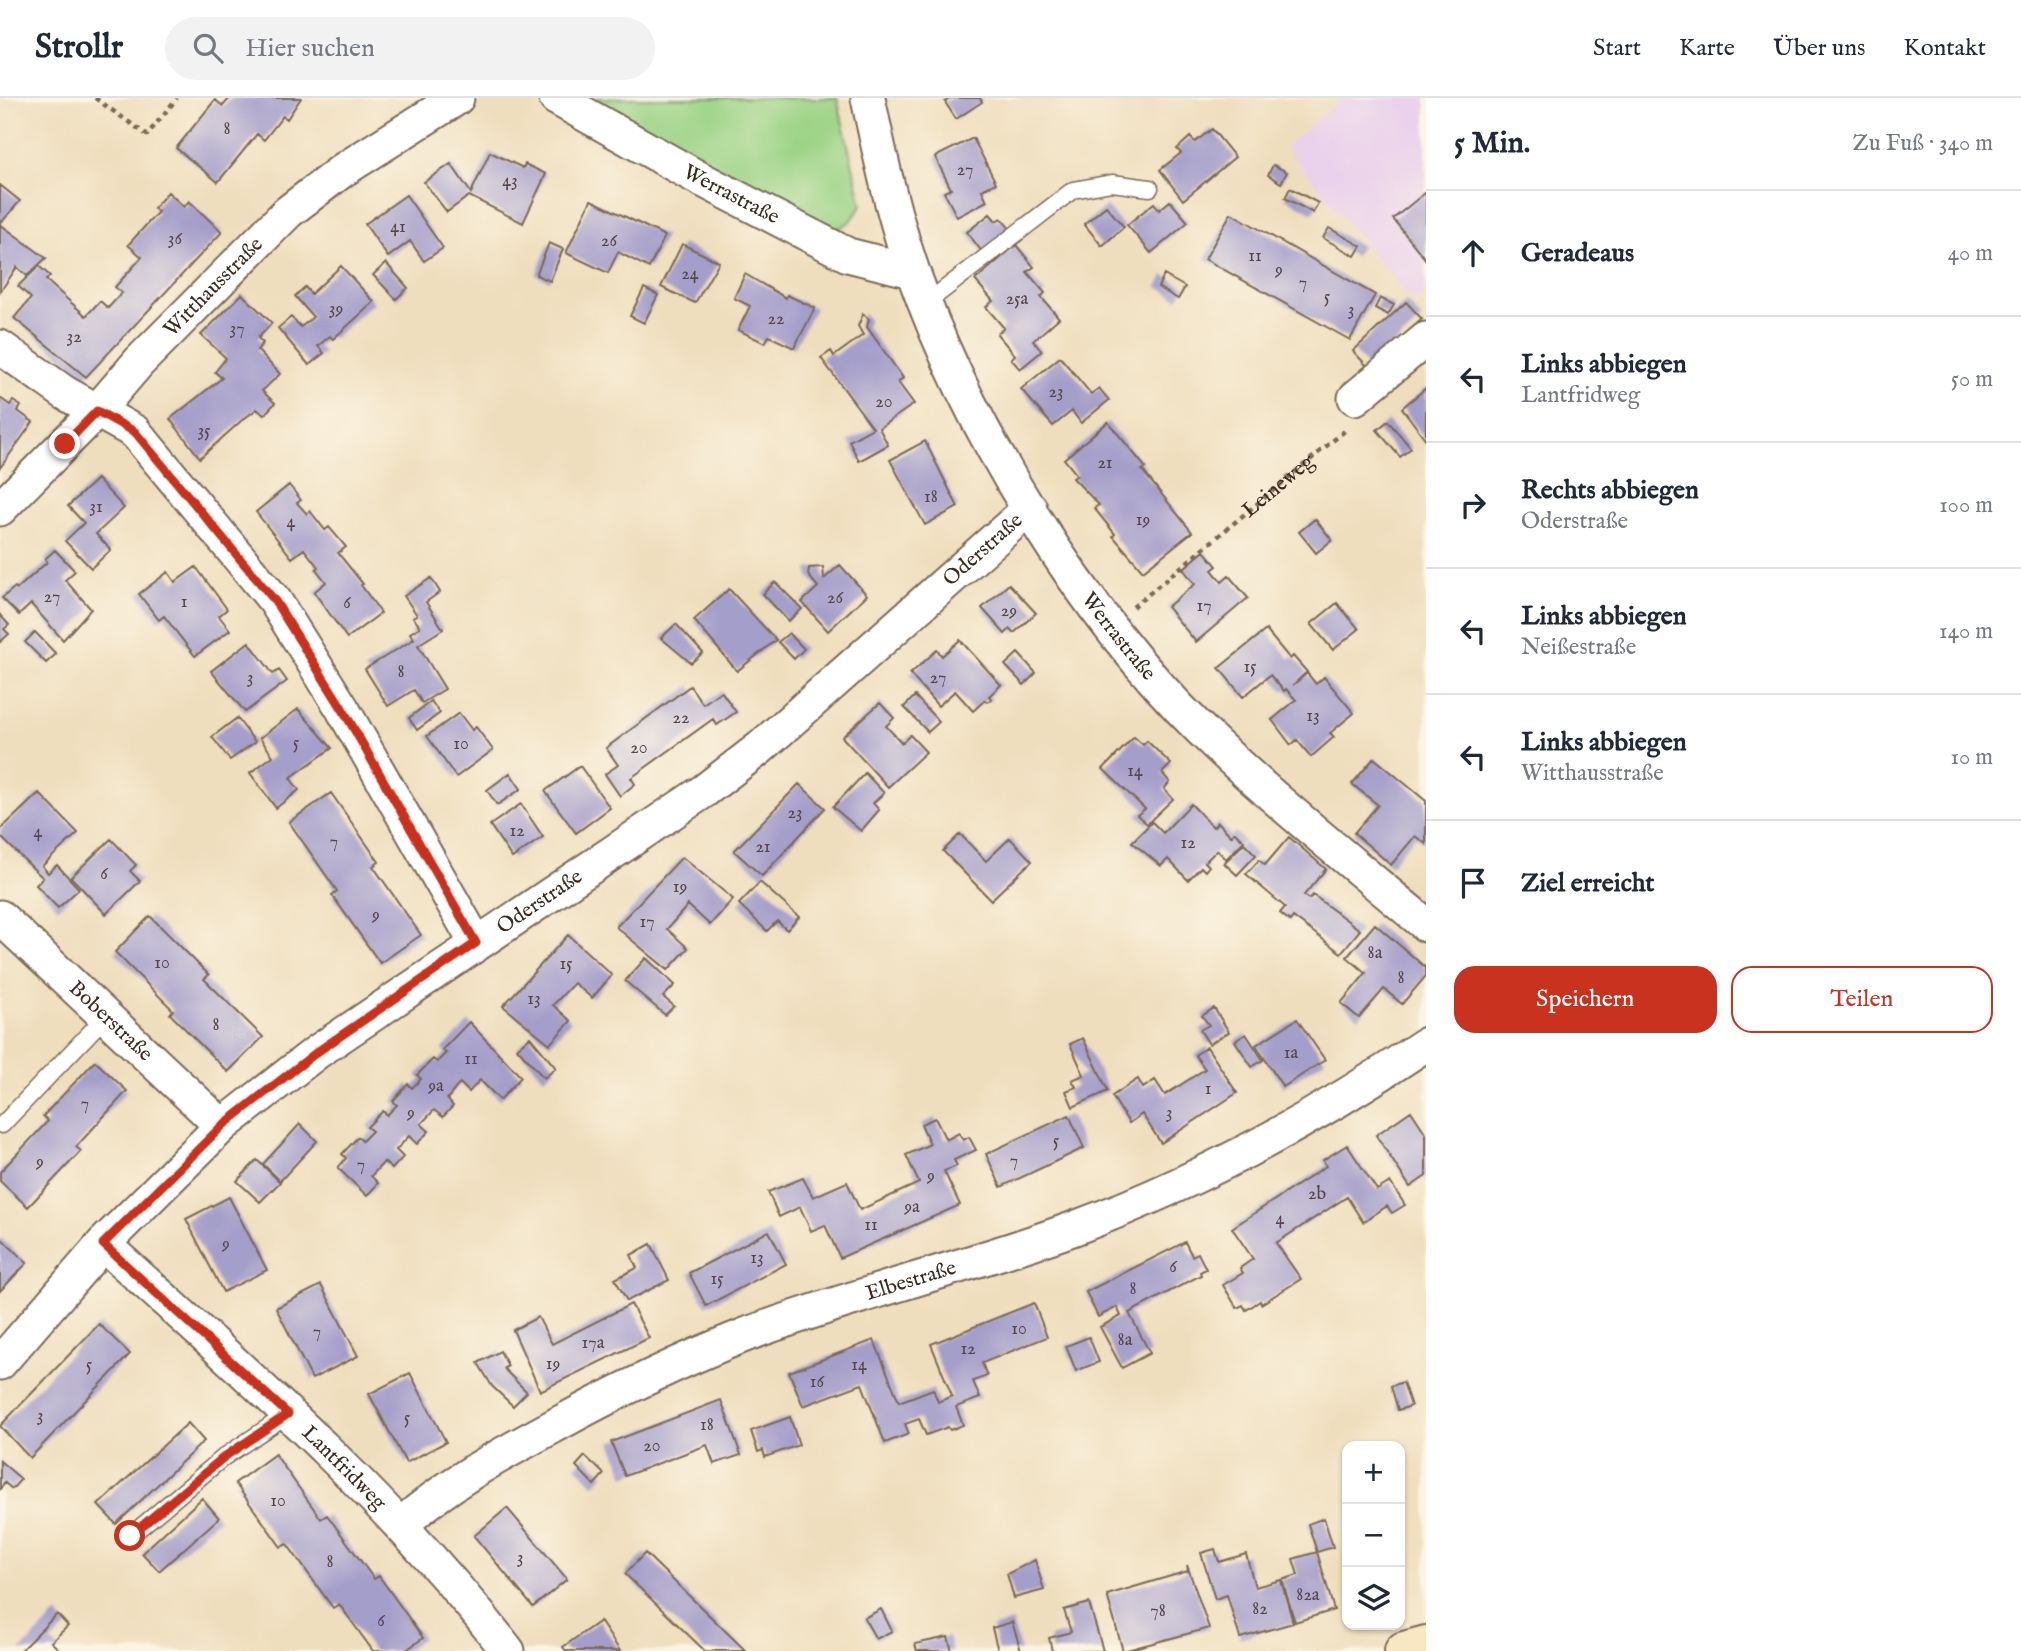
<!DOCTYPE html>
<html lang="de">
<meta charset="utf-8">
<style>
body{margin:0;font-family:"IM FELL English",serif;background:#f2f2f3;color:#1f2937}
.controls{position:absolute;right:21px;bottom:21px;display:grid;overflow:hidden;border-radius:14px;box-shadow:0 2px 5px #0004}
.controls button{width:63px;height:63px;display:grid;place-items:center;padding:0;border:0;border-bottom:2px solid #e0e1e3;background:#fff;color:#1f2937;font:35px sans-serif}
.stop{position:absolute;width:21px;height:21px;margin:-16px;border:5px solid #c8321e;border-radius:50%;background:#fff}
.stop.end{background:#c8321e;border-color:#fff;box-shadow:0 2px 7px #0008}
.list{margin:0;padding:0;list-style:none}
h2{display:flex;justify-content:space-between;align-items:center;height:91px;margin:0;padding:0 28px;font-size:30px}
h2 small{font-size:23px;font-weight:400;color:#747a83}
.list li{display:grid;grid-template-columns:46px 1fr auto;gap:21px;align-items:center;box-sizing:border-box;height:126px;padding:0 28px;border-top:2px solid #e0e1e3}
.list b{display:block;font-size:26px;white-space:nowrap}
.list p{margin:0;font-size:23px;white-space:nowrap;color:#747a83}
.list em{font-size:23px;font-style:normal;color:#747a83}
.actions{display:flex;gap:14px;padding:21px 28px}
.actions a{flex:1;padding:16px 0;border:2px solid #c8321e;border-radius:21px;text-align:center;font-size:24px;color:#c8321e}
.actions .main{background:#c8321e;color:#fff}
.icon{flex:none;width:38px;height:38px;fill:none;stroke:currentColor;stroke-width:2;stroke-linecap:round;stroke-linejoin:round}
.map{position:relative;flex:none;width:1426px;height:1553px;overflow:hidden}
header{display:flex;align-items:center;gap:42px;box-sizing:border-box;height:98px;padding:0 35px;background:#fff;border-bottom:2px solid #e0e1e3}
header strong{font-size:33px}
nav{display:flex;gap:38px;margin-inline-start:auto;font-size:24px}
.search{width:490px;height:63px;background:#f2f2f3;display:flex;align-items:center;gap:18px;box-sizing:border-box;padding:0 24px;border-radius:38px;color:#747a83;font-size:26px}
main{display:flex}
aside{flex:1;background:#fff}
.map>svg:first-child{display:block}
.built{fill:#ead1ec}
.green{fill:#9bd385;stroke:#6b7e52;stroke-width:2}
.building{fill:#a49eca}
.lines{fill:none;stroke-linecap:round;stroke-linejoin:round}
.service-casing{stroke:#7a6956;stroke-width:19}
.minor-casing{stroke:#7a6956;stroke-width:37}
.secondary-casing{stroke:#7a6956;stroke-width:42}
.path{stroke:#7a6956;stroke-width:4.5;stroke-dasharray:5 5;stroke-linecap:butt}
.service{stroke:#fff;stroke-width:16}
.minor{stroke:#fff;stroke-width:33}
.secondary{stroke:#f9e7c3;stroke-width:38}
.route{stroke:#c8321e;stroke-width:9}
.labels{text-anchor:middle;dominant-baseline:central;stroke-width:5;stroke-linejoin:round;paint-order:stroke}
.number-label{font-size:18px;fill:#554749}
.street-label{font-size:21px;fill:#3b2a1e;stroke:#fcf5e5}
</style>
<header>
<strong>Strollr</strong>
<div class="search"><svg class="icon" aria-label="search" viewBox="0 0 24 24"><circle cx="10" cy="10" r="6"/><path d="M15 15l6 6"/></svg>Hier suchen</div>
<nav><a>Start</a><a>Karte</a><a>Über uns</a><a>Kontakt</a></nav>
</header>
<main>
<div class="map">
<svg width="1426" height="1553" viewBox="0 0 1426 1553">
<rect width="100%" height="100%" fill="#fcf5e5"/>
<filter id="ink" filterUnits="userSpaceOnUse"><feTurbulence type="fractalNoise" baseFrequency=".0143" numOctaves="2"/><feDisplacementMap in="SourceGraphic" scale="14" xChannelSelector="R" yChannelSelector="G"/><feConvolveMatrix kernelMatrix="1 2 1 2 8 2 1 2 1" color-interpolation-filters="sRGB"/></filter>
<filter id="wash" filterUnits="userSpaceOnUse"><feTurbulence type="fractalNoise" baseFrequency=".00686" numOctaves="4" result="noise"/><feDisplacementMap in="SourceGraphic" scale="28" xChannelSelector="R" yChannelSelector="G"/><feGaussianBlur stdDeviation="1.57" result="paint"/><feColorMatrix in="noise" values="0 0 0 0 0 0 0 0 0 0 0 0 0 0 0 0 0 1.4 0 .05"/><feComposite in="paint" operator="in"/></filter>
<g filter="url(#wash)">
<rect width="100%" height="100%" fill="#efdebd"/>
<path class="built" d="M1343,0H1426V194L1413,205L1285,49Z"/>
<path class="green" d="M598,0H837L862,107L851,123L830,136L605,10Z"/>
<g id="blocks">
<path class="building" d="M230,0H301L287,21L283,18L264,42L257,36L218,84L176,50L215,2L223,8Z
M951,0H980L982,4L956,21L945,4Z
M1212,31L1235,59L1183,102L1160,72L1181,55L1177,51L1190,39L1195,44Z
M973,40L996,85L982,92L987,103L957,119L944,94L951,91L935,59Z
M490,54L523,70L525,66L546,76L523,125L469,98L447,114L424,84L451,66L471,95Z
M1273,67L1287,74L1281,85L1268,77Z
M0,87L20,103L0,126L46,160L27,178L17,169L0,194Z
M1290,90L1318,105L1313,115L1285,100Z
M168,94L184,109L189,103L222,134L86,279L14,220L31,200L18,188L39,168L50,178L46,182L86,218L100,203L108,210L122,195L115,189L142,159L128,147L158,114L154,110Z
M1426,94V162L1393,121Z
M406,97L443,150L424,163L410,143L388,159L365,126Z
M591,102L665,138L649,170L618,154L608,175L566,155Z
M1170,103L1188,124L1151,155L1127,127L1154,105L1159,112Z
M1106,108L1124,129L1102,148L1084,126Z
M1231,115L1375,197L1350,242L1205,161Z
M990,116L996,123L1001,120L1011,132L983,155L967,134Z
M1329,130L1361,148L1355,158L1323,140Z
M549,145L563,151L550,183L536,177Z
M682,146L719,164L695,205L661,189Z
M1016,147L1034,169L1027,174L1045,195L1041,199L1059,220L1033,243L1042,253L1020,271L1011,261L1015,257L997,236L1004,230L986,209L993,203L975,182Z
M386,165L408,190L396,201L373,177Z
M341,168L374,204L333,241L330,238L318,248L324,255L309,267L278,230L291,219L301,229L313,219L295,198L305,189L311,196Z
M745,176L786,200L787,197L815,210L794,250L769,238L765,245L738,232L750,208L734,200Z
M1164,177L1185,189L1178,201L1158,189Z
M644,190L658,197L644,225L630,218Z
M242,196L272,225L258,240L263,245L257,252L280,276L262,293L275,305L264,317L257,311L241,323L200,360L170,321L222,280L215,274L226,260L201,237Z
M1380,200L1394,207L1388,217L1375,210Z
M1406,204L1422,221L1369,270L1353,253Z
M863,216L869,221L867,229L903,280L898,284L914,306L879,330L888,347L859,363L849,343L873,330L821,260L831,253L834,258L863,237L858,228Z
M1060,259L1091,296L1099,290L1109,302L1081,325L1072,313L1053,328L1021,291Z
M1426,290V342L1402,310Z
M0,300L10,307L13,303L21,308L18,313L33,324L0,370Z
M1388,323L1411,350L1400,359L1377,332Z
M1108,324L1146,370L1142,372L1192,434L1143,473L1113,438L1115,436L1094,410L1099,407L1073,380L1077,377L1064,361Z
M925,343L958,409L925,427L890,362Z
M97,381L124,410L96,436L111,452L91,470L65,443L84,425L68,408Z
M289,387L301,402L297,405L307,416L310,413L325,432L329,429L346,449L338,455L363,486L361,487L381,515L347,540L314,494L326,484L316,471L318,469L304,451L292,460L256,414Z
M1315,421L1332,442L1316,455L1299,434Z
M55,452L75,473L65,482L91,511L63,542L31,506L19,517L2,500L15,489L17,491L47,464L45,461Z
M1204,453L1217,468L1212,472L1222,484L1229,478L1248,500L1196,544L1167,509L1195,486L1183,471Z
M840,467L867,497L828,533L802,504L818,489L808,477L809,470L823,469L824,481Z
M196,469L227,511L219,518L230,532L195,558L164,518L159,522L139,496L168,474L175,484Z
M431,480L440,494L426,504L443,531L418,547L445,591L422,605L414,592L388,608L365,571L414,541L410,535L420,529L413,519L417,517L404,498Z
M775,484L802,511L788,523L763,496Z
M1009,486L1036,515L1014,535L1010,531L1005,536L982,510Z
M729,491L776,542L737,573L694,522Z
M1337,505L1359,531L1333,552L1311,526Z
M0,517L9,527L4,531L9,536L0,544Z
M676,526L703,555L691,565L661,540Z
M1266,532L1290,561L1293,558L1307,574L1293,587L1307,575L1316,586L1324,579L1354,615L1330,635L1334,639L1311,659L1297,642L1291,647L1272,622L1296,602L1286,591L1284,593L1270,577L1243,599L1219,570Z
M35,534L56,556L46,565L25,544Z
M789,535L804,551L794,561L778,544Z
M960,542L1001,587L989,598L992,601L987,604L985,602L973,613L955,593L938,608L910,576L937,552L942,558Z
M249,544L273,576L279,572L287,583L245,614L211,573Z
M1018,555L1036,575L1024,587L1005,567Z
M690,588L703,606L721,593L736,614L717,627L713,621L631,680L635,686L620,698L605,676L618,667L606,650Z
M915,598L939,624L928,634L904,609Z
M431,603L440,615L417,632L409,620Z
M880,605L894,620L886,628L902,645L910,637L926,654L888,689L842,639Z
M298,611L332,650L290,680L299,692L276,710L250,675L273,658L260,640Z
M459,615L472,632L476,629L493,652L456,679L427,638Z
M237,620L255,644L230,662L212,639Z
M1134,639L1143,647L1147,643L1171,666L1162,675L1170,684L1164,691L1173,701L1147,726L1137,717L1145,711L1103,671Z
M1374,660L1426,703V746L1415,738L1391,767L1354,735L1378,707L1352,686Z
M580,668L610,710L576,735L545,693Z
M510,675L521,691L497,707L487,692Z
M865,675L884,695L873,705L879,712L861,733L833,709Z
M799,686L825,710L762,778L734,753Z
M39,695L78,735L42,768L48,775L57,767L79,791L58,810L36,787L43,780L0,738V732Z
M331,695L379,764L373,768L421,837L380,865L332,797L337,793L289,724Z
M521,706L543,739L512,760L490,727Z
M1191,706L1213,729L1218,724L1231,738L1235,734L1244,743L1226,761L1217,752L1205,764L1209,768L1205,773L1201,769L1188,782L1168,761L1161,768L1132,744L1152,724L1163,735Z
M960,736L986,763L1010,740L1032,763L991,802L943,753Z
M1289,739L1326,771L1304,797L1309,801L1313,797L1360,832L1341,855L1293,819L1290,823L1280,815L1285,809L1246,776L1259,762L1265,767Z
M111,741L136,767L130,773L140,783L106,816L71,779Z
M1244,745L1256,757L1237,777L1224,765Z
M682,759L733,801L710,827L688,807L667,831L688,850L668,872L616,829Z
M760,784L799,819L787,832L777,823L767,833L739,806Z
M150,818L209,877L204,881L263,939L228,974L170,916L173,912L115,854Z
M1375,826L1426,870V878L1402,906L1384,891L1359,920L1341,905L1366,875L1347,859Z
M568,837L612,877L592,900L574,885L553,907L571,923L550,946L503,908Z
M646,860L675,887L663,899L674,908L665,917L625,883Z
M1214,910L1229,934L1209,946L1200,932L1209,927L1202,918Z
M1297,921L1325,962L1283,989L1256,947Z
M469,924L521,979L500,1002L480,982L469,994L460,985L447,1001L453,1008L443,1019L434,1012L421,1026L429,1033L417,1046L409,1038L396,1052L403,1059L392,1071L384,1064L371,1078L378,1085L367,1098L338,1070L346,1060L342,1056L358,1039L362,1043L372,1033L367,1029L383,1013L387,1017L397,1007L393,1003L408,986L412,990L421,981L417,977L433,961L437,964L446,955L442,952Z
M1246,936L1263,962L1252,969L1235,943Z
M530,939L556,970L544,980L517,950Z
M1083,940L1108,993L1073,1009L1066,993L1076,989L1072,982L1084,977L1070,946Z
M1207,949L1237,995L1161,1045L1142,1016L1129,1025L1112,998L1138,981L1143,990L1155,982L1165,997L1205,971L1195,957Z
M95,963L127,993L76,1049L81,1053L28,1109L0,1083V1074L48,1023L43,1018Z
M1411,1013L1426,1036V1078L1410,1089L1376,1037Z
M1069,1017L1084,1050L1001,1089L986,1056Z
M935,1020L946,1042L959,1035L963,1042L969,1039L976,1052L954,1062L957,1068L944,1073L960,1107L840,1160L825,1127L811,1133L800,1109L779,1119L768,1094L803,1080L813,1099L847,1084L860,1112L919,1085L906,1057L930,1046L921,1026Z
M300,1026L317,1043L280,1083L263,1066Z
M1347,1047L1377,1092L1390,1084L1405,1107L1392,1115L1387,1108L1363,1124L1347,1099L1276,1145L1301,1181L1261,1206L1260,1203L1246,1212L1243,1207L1237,1210L1223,1187L1243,1175L1240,1170L1253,1161L1232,1130L1326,1068L1323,1062Z
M257,1062L280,1084L260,1104L237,1083Z
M229,1099L267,1172L223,1194L186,1121Z
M769,1133L786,1166L706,1208L689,1175Z
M0,1139L27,1165L0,1193Z
M1185,1144L1192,1158L1198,1155L1206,1171L1200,1174L1201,1177L1129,1215L1150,1255L1122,1270L1100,1229L1121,1218L1117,1209L1098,1219L1086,1194Z
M651,1146L669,1182L627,1203L615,1181L637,1170L631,1157Z
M321,1187L358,1258L312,1281L276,1210Z
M1034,1205L1047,1239L982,1265L987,1278L973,1283L980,1300L956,1309L963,1327L950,1332L948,1329L926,1337L919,1321L905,1326L909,1336L885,1345L862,1286L803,1308L789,1274L874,1242L899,1304L933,1291L938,1304L952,1298L931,1246Z
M631,1206L649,1240L540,1293L513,1232L538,1219L552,1246Z
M99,1226L130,1256L30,1360L0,1328Z
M1089,1239L1099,1264L1076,1273L1066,1248Z
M500,1253L508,1268L504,1270L506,1273L527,1294L513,1308L492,1288L478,1265Z
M410,1275L446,1344L406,1365L369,1296Z
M1403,1284L1411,1308L1398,1312L1391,1288Z
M721,1302L741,1357L714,1366L707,1347L625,1378L611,1344Z
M790,1319L799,1347L765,1359L763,1352L758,1354L751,1333Z
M188,1325L204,1343L116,1426L98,1407Z
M275,1356L321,1421L327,1417L374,1481L379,1478L423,1540L405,1553H373L339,1506L333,1510L287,1446L281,1449L235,1385Z
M585,1358L604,1376L594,1387L576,1368Z
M0,1363L21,1381L12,1391L5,1385L0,1391Z
M202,1400L219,1420L159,1473L142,1455Z
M507,1410L567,1481L533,1509L474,1438Z
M1324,1420L1333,1449L1317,1454L1308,1426Z
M1215,1451L1219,1464L1246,1456L1255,1489L1281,1482L1293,1525L1240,1540L1227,1497L1215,1501L1201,1455Z
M1317,1454L1334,1512L1295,1524L1282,1482L1298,1477L1293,1461Z
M645,1455L746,1553H705L625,1476Z
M1035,1462L1044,1492L1014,1500L1007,1476Z
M1187,1467L1209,1530L1123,1553L1107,1497L1188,1473Z
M1089,1505L1103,1553H1052L1049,1540L1071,1534L1064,1512Z
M881,1511L892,1533L876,1541L864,1520Z
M57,1516L68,1528L51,1544L61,1553H20Z
M600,1523L620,1553H566L563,1549Z
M1012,1524L1021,1553H998L992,1530Z
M948,1539L952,1553H917L915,1546Z"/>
</g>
</g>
<g filter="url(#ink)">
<use href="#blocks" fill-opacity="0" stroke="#7a6956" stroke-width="2"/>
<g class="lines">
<defs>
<path id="service" d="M925,206L1073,92L1112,85L1150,90
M2,1027L105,919
M130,1438L224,1359L288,1316"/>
<g id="minor">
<path id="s2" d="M556,0L695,78L848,157L912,173"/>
<path id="s3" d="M868,0C880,59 893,117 913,174C969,332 1082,516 1202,633C1273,702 1351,764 1426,827"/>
<path d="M0,249L65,295L135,334L275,503L342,610L476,845"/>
<path d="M1355,300L1426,241"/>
<path id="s4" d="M0,411L97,313L139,264L288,114L343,72L457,0"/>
<path id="s5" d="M0,819L222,1028"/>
<path id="s6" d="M103,1146C245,1274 391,1402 508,1553"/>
<path id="s7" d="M0,1265L103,1146L222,1028L317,954L704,693L760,650L1030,410"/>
<path id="s8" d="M401,1427C446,1386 500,1357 554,1328C616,1294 679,1263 745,1237C852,1197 964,1170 1072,1131C1198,1084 1315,1021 1426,946"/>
</g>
<path id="secondary" d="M1404,1553L1426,1547"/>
</defs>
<use href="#service" class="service-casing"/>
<use href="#minor" class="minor-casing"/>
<use href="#secondary" class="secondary-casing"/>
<g class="path">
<path d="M95,0L147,37L177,0"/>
<path id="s1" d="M1133,509L1347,331"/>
</g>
<use href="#service" class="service"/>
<use href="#minor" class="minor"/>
<use href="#secondary" class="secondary"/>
</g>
</g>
<g class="lines" filter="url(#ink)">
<path class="route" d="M65,346L97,313L135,334L275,503L342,610L476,845L317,954L222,1028L103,1146L288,1316L224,1359L130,1438"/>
</g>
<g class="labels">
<g class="number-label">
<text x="227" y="31">8</text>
<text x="965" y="72">27</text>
<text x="510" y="83">43</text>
<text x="398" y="129">41</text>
<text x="175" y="141">36</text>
<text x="609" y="143">26</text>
<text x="1255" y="158">11</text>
<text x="1279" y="172">9</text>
<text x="690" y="176">24</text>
<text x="1303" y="185">7</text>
<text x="1327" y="199">5</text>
<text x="1017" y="201">25a</text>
<text x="336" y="211">39</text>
<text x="1351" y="212">3</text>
<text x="776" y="221">22</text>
<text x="237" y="231">37</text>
<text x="74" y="239">32</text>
<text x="1056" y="294">23</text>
<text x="884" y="304">20</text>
<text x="204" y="333">35</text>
<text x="1105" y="365">21</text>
<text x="931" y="399">18</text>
<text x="96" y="409">31</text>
<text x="1143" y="422">19</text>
<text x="291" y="424">4</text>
<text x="52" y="499">27</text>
<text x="835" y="500">26</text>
<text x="184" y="504">1</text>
<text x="347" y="505">6</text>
<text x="1204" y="508">17</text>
<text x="1009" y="513">29</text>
<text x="1250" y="569">15</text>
<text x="401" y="574">8</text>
<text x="250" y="580">3</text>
<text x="938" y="580">27</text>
<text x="1313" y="618">13</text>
<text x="681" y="620">22</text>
<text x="296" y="645">5</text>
<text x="461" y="646">10</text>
<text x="639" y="650">20</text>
<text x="1135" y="673">14</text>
<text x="795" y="715">23</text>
<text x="517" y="733">12</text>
<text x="38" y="734">4</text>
<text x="334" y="744">7</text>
<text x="1188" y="745">12</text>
<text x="763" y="749">21</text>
<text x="104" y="776">6</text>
<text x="680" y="789">19</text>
<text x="376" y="817">9</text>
<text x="647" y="824">17</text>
<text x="1375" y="855">8a</text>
<text x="162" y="865">10</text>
<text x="566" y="866">15</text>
<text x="1401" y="880">8</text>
<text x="534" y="901">13</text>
<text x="216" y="927">8</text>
<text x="1291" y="955">1a</text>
<text x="471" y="961">11</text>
<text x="436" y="988">9a</text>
<text x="1208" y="991">1</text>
<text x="85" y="1006">7</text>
<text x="411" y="1015">9</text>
<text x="1169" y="1015">3</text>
<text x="1056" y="1043">5</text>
<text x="1014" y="1063">7</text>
<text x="40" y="1064">9</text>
<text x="361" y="1067">7</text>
<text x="931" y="1078">9</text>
<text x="1317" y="1096">2b</text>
<text x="912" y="1109">9a</text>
<text x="1280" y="1121">4</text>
<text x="871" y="1127">11</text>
<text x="226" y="1146">9</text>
<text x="757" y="1160">13</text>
<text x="1173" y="1169">6</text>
<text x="717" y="1181">15</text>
<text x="1133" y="1191">8</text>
<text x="1019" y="1231">10</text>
<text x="317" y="1234">7</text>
<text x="1125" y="1242">8a</text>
<text x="593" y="1245">17a</text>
<text x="968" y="1251">12</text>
<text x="553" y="1266">19</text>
<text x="89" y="1267">5</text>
<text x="859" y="1267">14</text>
<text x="817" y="1284">16</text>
<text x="40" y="1318">3</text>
<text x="407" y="1320">5</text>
<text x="707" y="1327">18</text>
<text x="652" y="1348">20</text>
<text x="278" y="1403">10</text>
<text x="520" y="1460">3</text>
<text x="330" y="1464">8</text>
<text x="1308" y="1497">82a</text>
<text x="1260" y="1511">82</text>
<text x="1158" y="1513">78</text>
<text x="381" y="1523">6</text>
</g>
<g class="street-label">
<text stroke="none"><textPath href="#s2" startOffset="200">Werrastraße</textPath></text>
<text stroke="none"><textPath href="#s4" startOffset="308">Witthausstraße</textPath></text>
<text stroke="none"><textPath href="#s1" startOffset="189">Leineweg</textPath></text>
<text stroke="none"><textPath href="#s7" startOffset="1281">Oderstraße</textPath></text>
<text stroke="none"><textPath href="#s3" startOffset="600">Werrastraße</textPath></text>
<text stroke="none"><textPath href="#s7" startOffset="714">Oderstraße</textPath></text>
<text stroke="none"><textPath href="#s5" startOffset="152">Boberstraße</textPath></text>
<text stroke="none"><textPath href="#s8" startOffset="569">Elbestraße</textPath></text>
<text stroke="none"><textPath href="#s6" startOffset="329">Lantfridweg</textPath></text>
</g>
</g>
</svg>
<div class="controls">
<button>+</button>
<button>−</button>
<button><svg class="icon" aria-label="layers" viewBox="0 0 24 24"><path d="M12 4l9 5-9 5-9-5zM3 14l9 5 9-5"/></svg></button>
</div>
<div class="stop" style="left:130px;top:1438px"></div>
<div class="stop end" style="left:65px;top:346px"></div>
</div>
<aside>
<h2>5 Min.<small>Zu Fuß · 340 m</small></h2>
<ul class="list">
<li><svg class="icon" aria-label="ahead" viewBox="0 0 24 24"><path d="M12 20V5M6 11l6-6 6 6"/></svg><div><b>Geradeaus</b></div><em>40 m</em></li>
<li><svg class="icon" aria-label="left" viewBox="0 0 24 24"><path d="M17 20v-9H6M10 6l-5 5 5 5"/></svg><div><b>Links abbiegen</b><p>Lantfridweg</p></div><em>50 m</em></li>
<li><svg class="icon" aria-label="right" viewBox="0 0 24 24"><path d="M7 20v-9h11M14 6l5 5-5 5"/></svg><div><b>Rechts abbiegen</b><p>Oderstraße</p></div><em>100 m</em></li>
<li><svg class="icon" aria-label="left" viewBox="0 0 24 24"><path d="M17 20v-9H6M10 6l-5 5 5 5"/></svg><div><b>Links abbiegen</b><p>Neißestraße</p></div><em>140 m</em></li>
<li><svg class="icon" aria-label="left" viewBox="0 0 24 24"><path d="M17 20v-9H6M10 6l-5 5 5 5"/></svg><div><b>Links abbiegen</b><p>Witthausstraße</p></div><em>10 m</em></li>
<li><svg class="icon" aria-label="arrive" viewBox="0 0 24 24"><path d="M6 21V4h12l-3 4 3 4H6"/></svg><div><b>Ziel erreicht</b></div></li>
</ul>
<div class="actions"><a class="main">Speichern</a><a>Teilen</a></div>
</aside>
</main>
